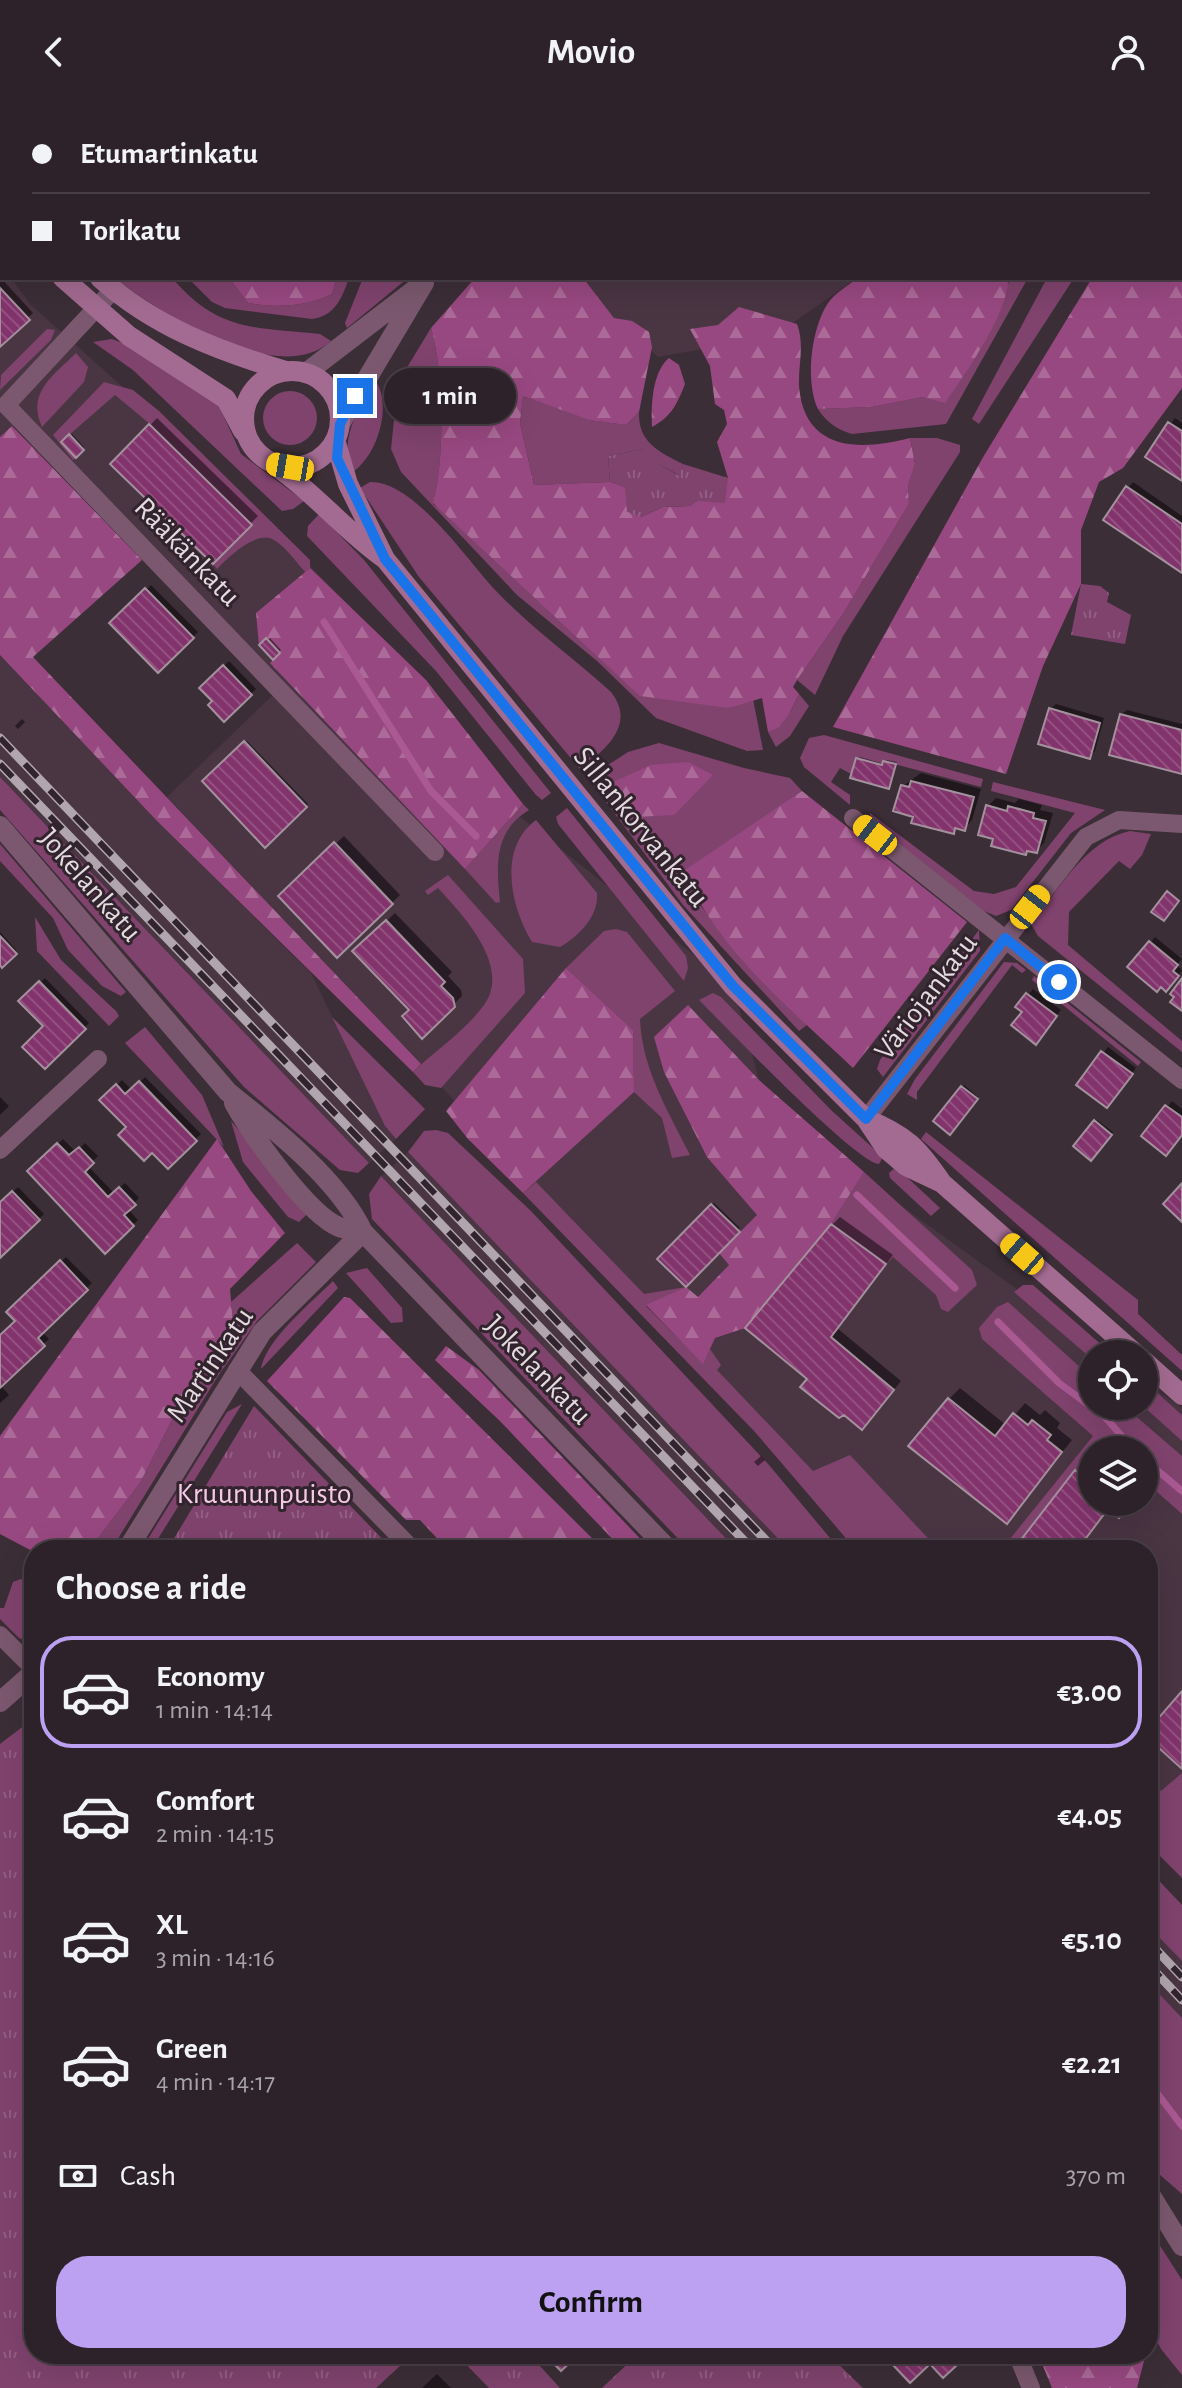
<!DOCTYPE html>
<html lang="en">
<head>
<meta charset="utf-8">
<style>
	:root { --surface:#2d2229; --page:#352a31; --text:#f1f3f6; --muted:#a7a4a8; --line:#483f46; --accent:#bca0f2 }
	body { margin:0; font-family:"Alegreya Sans",sans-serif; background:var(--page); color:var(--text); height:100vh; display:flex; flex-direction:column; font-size:30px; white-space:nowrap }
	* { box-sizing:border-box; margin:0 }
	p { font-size:26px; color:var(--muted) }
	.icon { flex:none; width:44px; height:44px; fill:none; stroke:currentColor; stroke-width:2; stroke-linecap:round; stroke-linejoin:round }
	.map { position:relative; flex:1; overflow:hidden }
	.panel { position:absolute; left:24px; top:1436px; width:1134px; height:824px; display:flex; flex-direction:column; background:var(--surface); border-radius:32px; box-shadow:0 8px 32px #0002,0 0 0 2px var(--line) }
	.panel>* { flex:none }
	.top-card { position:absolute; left:0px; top:0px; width:1182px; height:176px; box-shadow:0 8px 32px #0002,0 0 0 2px var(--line); display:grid; align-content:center; height:176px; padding:0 32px; background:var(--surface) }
	.controls { position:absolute; left:1078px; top:1236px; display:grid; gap:16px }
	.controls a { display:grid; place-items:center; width:80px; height:80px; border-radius:50%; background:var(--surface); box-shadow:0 8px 32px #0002,0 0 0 2px var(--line); font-size:40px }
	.end { position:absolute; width:36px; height:36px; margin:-18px; border:10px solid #1a73e8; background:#fff; box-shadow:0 0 0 4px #fff }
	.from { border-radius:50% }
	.bubble { position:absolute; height:56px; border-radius:28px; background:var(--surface); box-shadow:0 8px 32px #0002,0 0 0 2px var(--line); font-size:26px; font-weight:600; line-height:56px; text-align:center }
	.car { position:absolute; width:24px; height:48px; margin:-24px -12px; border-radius:10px; box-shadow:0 0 6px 2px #0007; background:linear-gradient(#f5c518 24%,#345 0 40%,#f5c518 0 76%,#345 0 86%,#f5c518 0) }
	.top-card b { display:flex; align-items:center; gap:28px; height:76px; font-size:30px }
	.top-card b+b { border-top:2px solid var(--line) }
	.top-card i { width:20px; height:20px; background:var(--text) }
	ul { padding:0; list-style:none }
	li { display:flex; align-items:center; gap:24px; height:112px; margin:0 16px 12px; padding:0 16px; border:4px solid transparent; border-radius:32px }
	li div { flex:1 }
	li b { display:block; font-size:30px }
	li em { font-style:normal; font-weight:600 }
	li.current { border-color:var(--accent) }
	li>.icon { width:72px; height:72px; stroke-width:1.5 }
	h2 { padding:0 32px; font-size:36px; line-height:96px }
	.pay { display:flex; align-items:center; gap:20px; height:88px; padding:0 32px; font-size:30px }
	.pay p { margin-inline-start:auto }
	.action { display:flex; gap:16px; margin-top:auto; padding:16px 32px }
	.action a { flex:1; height:92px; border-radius:32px; background:var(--accent); color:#111; font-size:32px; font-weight:600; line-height:92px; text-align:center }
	header { display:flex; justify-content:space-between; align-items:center; height:104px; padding:0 32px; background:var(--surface); font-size:36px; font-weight:600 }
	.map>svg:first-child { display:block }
	.built { fill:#4a3543; fill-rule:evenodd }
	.green { fill:#80436e }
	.forest { fill:url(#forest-firs) }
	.park { fill:url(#park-tufts) }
	.shadow { fill:#0007 }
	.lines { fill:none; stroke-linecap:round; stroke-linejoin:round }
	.stream { stroke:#ab5993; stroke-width:7 }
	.building { fill:url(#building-back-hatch); stroke:#a3919d; stroke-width:2 }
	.minor { stroke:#7b586f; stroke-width:18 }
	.tertiary { stroke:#7b586f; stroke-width:20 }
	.secondary { stroke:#a36b91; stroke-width:20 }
	.rail-casing { stroke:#b1a6ad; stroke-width:9 }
	.rail { stroke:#32242d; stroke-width:6; stroke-dasharray:18; stroke-linecap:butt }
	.route { stroke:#1a73e8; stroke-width:10 }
	.labels { text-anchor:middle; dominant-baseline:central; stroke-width:6; stroke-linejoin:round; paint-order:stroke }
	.street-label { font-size:30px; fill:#e4dae0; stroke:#32242d }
	.park-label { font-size:30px; fill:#f6c9e6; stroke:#32242d }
</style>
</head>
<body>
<header><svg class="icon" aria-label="back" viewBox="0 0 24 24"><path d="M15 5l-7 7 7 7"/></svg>Movio<svg class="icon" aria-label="person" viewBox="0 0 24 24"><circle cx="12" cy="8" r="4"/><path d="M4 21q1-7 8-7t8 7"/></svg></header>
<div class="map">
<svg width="1182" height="2284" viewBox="0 0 1182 2284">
	<defs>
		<pattern id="forest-firs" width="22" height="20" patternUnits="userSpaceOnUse" patternTransform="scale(2)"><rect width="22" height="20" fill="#984881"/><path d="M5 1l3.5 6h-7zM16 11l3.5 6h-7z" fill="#ab6a98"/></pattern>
		<pattern id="park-tufts" width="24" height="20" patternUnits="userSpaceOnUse" patternTransform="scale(2)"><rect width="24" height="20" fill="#80436e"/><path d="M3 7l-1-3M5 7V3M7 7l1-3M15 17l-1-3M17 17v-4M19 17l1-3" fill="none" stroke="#925e82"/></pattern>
		<pattern id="building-back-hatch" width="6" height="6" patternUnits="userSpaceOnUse" patternTransform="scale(2)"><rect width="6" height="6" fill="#82336c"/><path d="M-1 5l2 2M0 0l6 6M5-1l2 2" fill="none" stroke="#945081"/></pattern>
	</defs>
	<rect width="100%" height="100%" fill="#3c2e37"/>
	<path class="built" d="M647 0H1139L645 2Z
		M0 164 2 174H11L30 200 210 361 415 568 513 707 733 882 759 976 896 1098 1107 1250H1092V1302H1144V1277L1182 1304V1770L1148 1734V1446H880L167 693 279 585 19 316 0 333ZM1092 1346H1144V1398H1092Z
		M579 174H857L774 232 658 253 614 214Z
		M0 551 157 717 311 869 385 1022 396 1035 369 1059 0 673Z
		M408 1048 789 1446H737L381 1072Z
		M1148 1822 1182 1857V1914L1148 1878Z"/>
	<path class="green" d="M115 174H172C219 228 253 223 320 230L331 237C278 285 160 209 115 174Z
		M229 174 248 199C279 204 304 203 332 190L337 174H349C342 194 335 212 312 215L225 204 212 198 189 175Z
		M363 174H408L347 224 345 219Z
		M1008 174H1028L946 320 852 330C838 326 826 318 818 305L872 303 923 293 1009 178Z
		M1047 174H1074L979 320 972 315Z
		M431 224C444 269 445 354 433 400L729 604 753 595 763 646 747 647 656 614 597 557 517 491 401 368 391 345 397 287 403 270Z
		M47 225 55 226 51 236 0 286 1 271Z
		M112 235 128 241 218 300 241 350 304 397 293 405 282 407 133 266 93 238Z
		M76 249 88 263 84 278 42 323C26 289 54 271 76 249Z
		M104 278 133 286 159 307 310 456V464L305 468C296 458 286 443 274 436 258 425 228 453 217 465L213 460 251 421 150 320 115 291 61 338 76 354 73 356 53 331Z
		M377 279C392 305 376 354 351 369 340 335 356 306 377 279Z
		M263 314a27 27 0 1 1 54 0a27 27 0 1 1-54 0Z
		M523 292 590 316 626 321 639 308C638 338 658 347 683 360L679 371 645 353 643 345 608 352 610 378 534 381 520 319Z
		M910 334H937L960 341V348L843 532 815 591 797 576 843 510 909 400 908 382 915 360Z
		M370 378C416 377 469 460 500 491 534 526 575 555 611 588 636 620 607 645 580 665L419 473 360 384Z
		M319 410 364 456 551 689 542 696 536 691 436 567 307 432 308 422Z
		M799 590 809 602 790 632 776 643 768 628C786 621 791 606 799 590Z
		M824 631 983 675 981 683 883 657 882 661 851 670 840 664 831 678 850 691V701L804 663 800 654 809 634Z
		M659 639 744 664 790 674 802 687 760 718 695 795 744 854 807 921 799 927 683 801 588 674 628 648Z
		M0 673 369 1059 358 1069 340 1066 244 983 0 706Z
		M993 678 1105 706 1071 729 1011 806 996 812 979 805 870 716V709L974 787 994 790 1016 783 1075 709 991 687Z
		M523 700 529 706C494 727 496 761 500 798L496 799 465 765Z
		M567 704 686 852 688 864 684 877 558 720 556 713Z
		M536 716 597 789C599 812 579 832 560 843L532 838C510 802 498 744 536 716Z
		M1130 727 1151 730 1142 751 1130 765 1119 757 1069 808 1068 841 1182 937V948L1038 832 1031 820C1058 787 1085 736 1130 727Z
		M0 740 126 888 121 892 102 882 68 846 53 814 0 757Z
		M448 771 523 855 525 889 441 984 425 981 413 968C435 947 466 926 484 901 512 862 462 810 438 784L428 791 425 787Z
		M35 813 61 856 116 907 119 912 109 922 37 847Z
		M616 825 627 828 675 887 640 915C642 965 668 1007 690 1051L672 1054 662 1014 634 988 633 926 566 864 604 827Z
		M979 826 980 847 883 973 877 965 880 956Z
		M1004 858 1017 859 1026 866 1022 869 1012 861 917 988V996L907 990 915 975Z
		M1034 872 1141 958 1138 962 1032 876Z
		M713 889 721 893 832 1007 883 1053 879 1060C856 1059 723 920 699 896Z
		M332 913 425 1005 396 1035 385 1022Z
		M145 923 202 991 224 1043 125 939Z
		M231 1017 309 1108 299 1118 288 1113 243 1058Z
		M436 1026 448 1029 531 1107 769 1361 840 1446H789L408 1048 424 1027Z
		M926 1028 1138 1196V1210L1182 1251V1267L921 1035Z
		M896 1063 940 1104 931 1112 890 1074 889 1069Z
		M864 1068 972 1166 977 1181 948 1208 941 1205 936 1191 893 1153 886 1160 831 1120Z
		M381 1072 737 1446H689L372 1115 369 1090Z
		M536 1078 644 1190 686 1183 646 1202 703 1259 710 1245 721 1261 717 1266 813 1367 850 1351 939 1446H856L755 1328 523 1089Z
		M297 1139 316 1158 257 1217 218 1272 111 1446H89L140 1379 186 1288 233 1219 231 1198Z
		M367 1164 402 1204 403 1218 391 1219 346 1169Z
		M333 1177 338 1184 261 1265C265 1236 312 1198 333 1177Z
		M1023 1181H1033L1112 1250H1092V1255L1014 1188Z
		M1008 1198 1092 1274V1302H1124L1182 1352V1410L1147 1379 1144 1381V1346H1092V1360L1082 1372 1075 1367 1013 1446H1001L1093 1332 982 1235 979 1224 997 1203Z
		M1144 1277 1182 1311V1337L1143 1302Z
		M242 1300 151 1446H141L227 1308Z
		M21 1475 34 1483V1539L19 1534 0 1515V1504H4L13 1478Z
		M1182 1669V1774L1148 1740V1676L1161 1687Z
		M1148 1765 1182 1801V1857L1148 1822Z
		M1148 1878 1182 1914V2090L1159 2070 1148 2051Z
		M1150 2126 1182 2176V2271L1161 2245 1148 2219Z"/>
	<path class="forest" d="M1182 0V284L1123 364 1099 378 1081 426V480L1043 562 1006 670 833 623 982 355 1092 174H1180Z
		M229 174H337L332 190C304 203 279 204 248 199Z
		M475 174H583L614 214 632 217 649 228 652 243 639 308 626 321 589 316 523 292 520 319 534 381 610 378 625 383 641 413 663 403 690 402 728 374 717 338 727 320 724 306 715 300 710 262 690 225 718 221 739 203 797 220C805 241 798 261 799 282 804 348 861 347 910 334L915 360 908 382 909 400 843 510 797 576 793 583 799 590 788 612 778 624 768 628 762 594 729 604 640 592 433 399C445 355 444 268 431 224Z
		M857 174H1008C1009 208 965 270 945 299L923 293 872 303 818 305C805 278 811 225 828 199 835 189 848 182 857 174Z
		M669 254 679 261 685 280C677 300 672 312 652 323 651 302 652 268 669 254Z
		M12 322 142 456 33 553 421 960 413 968 157 717 0 551V333Z
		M310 464 426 576 523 700 465 765 270 559 280 549 267 535 259 541 256 509Z
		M688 658 713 671 674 711 635 713 611 679 651 661Z
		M802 687 967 818 853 964C797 911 710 839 685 766Z
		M566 864 633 926 634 988 523 1089 468 1035 446 1007Z
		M688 901 759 976 864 1068 831 1120 745 1224 715 1234 703 1260 646 1201 686 1183 698 1193 729 1161 719 1149 757 1111 707 1053 664 968 654 933Z
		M217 1035 251 1087 285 1129 230 1185 233 1219 186 1288 140 1379 89 1446 34 1448 0 1430V1332Z
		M344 1193 350 1194 604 1446H448L420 1416H406L267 1277Z
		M446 1242 479 1266 651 1446H623L500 1317 435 1256Z
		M1038 2250H1144L1145 2253 1137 2284H1052Z"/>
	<path class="park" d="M643 345 646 353 678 371 683 360 728 374 725 399 697 397 690 402 663 403 641 413 627 408 625 383 610 378 608 352Z
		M1081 480 1100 482 1109 489 1107 498 1131 511 1125 540 1071 531Z
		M254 1302 392 1445 167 1446Z
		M34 1614V1852L27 1866 34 1882V2250H413L376 2284H0V1640Z
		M456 2250H529L560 2284H489Z
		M638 2250H828L863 2284H602Z"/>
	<path class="shadow" d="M682 0H741L743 2H680Z
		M0 173 33 209 0 241Z
		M157 314 258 412 213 458 113 360Z
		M1175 314 1182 319V375L1148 352Z
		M72 330 84 343 76 351 63 338Z
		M1133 378 1182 412V467L1128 384Z
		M151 481 198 528 158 566 112 519Z
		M270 534 281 546 273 553 261 541Z
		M229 557 256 585 224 615 202 584Z
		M1056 600 1104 614 1095 647 1089 653 1050 605Z
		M1127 606 1182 620V668L1121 611Z
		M22 615 25 618 18 625 15 622Z
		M247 637 308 700 265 741 204 678Z
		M860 653 884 660 887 656 897 658 890 681 888 683 858 655Z
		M921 669 981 685 972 716 964 725 958 723 953 728 915 711 903 682Z
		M996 694 1015 699 1019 695 1042 701 1040 706 1053 709 1044 739 1036 747 995 733 988 702Z
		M344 732 400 791 337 851 280 792Z
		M395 809 452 868 448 872 461 886 462 892 422 932 411 906 355 847Z
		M0 828 17 847 2 861 0 858Z
		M1155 833 1182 855 1177 861 1182 866 1171 880 1130 863Z
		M45 874 89 919 45 963 46 922 21 897Z
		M1033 885 1061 906 1040 933 1018 903Z
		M928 901 932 904 925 913 920 910Z
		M1108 943 1136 964 1112 997 1079 980Z
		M145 973 201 1030 168 1062 102 996 122 976 132 986Z
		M964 981 978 993 949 1028 935 1017Z
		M0 993 9 1002 0 1011Z
		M1172 997 1182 1005V1030L1144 1032Z
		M1097 1016 1113 1028 1091 1054 1076 1042Z
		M63 1035 76 1048 85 1039 98 1052 88 1062 114 1089 125 1079 139 1094 128 1105 138 1116 105 1147 30 1067Z
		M18 1083 44 1110 0 1152V1101Z
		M714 1099 740 1124 685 1180 660 1155Z
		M840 1113 893 1151 837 1224 901 1277 870 1315 810 1274 832 1121Z
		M66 1153 92 1179 41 1227 49 1235 0 1281 9 1291 0 1299V1234L17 1217 9 1208Z
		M960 1284 1006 1321 1025 1299 1040 1311 1045 1306 1060 1319 1057 1324 1072 1336 1007 1417 949 1295Z
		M761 1352 765 1356 758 1362 754 1358Z
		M1088 1357 1092 1360V1398H1132L1119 1411 1109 1404 1078 1446H1015Z
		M437 2270 451 2284H422Z"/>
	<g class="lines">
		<path class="stream" d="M478 2 480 0
			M324 518 431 687 476 732
			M857 1091 955 1184
			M998 1218 1059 1279 1105 1313 1134 1346
			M1144 1355 1182 1387
			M1148 1977 1182 2022"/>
	</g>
	<path class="building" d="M0 184 30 216 0 243Z
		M1168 318 1182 327V377L1145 353Z
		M149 320 252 421 213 460 110 360Z
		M69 330 84 346 76 354 61 338Z
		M1126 382 1182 420V469L1103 416Z
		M145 484 194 534 158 569 109 519Z
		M266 534 280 549 273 556 259 541Z
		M223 561 252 591 224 618 208 601 212 597 199 584Z
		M1049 604 1100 619 1090 655 1038 640Z
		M1120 610 1182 626V670L1109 651Z
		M244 637 307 703 265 744 202 677Z
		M856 654 882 661 883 657 896 660 889 685 850 674Z
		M911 677 974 693 965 727 955 724 954 730 911 719 913 713 893 707 901 681 909 683Z
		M986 701 1007 707 1008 702 1034 709 1033 714 1046 717 1037 749 1027 747 1026 751 991 742 993 735 978 731Z
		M334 738 393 800 337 854 278 792Z
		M1167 787 1179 797 1164 817 1151 808Z
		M386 816 445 878 441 882 453 894 455 903 422 935 402 912 409 906 352 847Z
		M0 832 17 850 2 864 0 861Z
		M1149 837 1178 861 1173 867 1179 872 1166 888 1161 883 1157 888 1127 863Z
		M1182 874V907L1170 898 1174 893 1170 890Z
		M39 877 86 925 45 965 22 943 43 922 18 897Z
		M1026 889 1057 912 1036 941 1011 921 1022 908 1015 903Z
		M1101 947 1133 970 1107 1004 1076 981Z
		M139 977 197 1037 168 1065 152 1049 144 1057 118 1031 126 1023 99 996 116 980 125 990Z
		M961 982 978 995 950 1031 933 1017Z
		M1165 1001 1182 1013V1031L1166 1052 1141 1032Z
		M1094 1016 1112 1031 1091 1057 1073 1042Z
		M57 1039 69 1051 79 1043 94 1059 85 1068 108 1093 119 1083 136 1101 124 1111 134 1122 105 1150 27 1067Z
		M1182 1079V1118L1163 1100Z
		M12 1087 40 1116 0 1154V1098Z
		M711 1100 740 1128 686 1183 657 1155Z
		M831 1120 886 1160 831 1233 894 1286 862 1326 844 1311 839 1314 800 1283 807 1275 745 1224Z
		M60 1156 88 1186 38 1234 45 1242 0 1284V1231L15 1217 6 1208Z
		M948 1294 995 1332 1013 1309 1028 1321 1032 1316 1051 1331 1047 1336 1062 1348 1007 1420 908 1342Z
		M1092 1360V1398H1131L1119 1414 1108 1405 1077 1446H1013L1075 1366 1082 1372Z
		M1182 1587V1665L1148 1634V1626Z
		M544 2250H579L561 2267Z
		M903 2250H969L943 2274 930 2260 910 2279 892 2260Z"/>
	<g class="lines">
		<path class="minor" d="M53 0 55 2
			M268 2 270 0
			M113 186 6 301 435 748
			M853 714 1182 976
			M866 1015 1086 733 1119 716 1182 720
			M0 1046 98 955
			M237 1266 413 1446
			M0 1531 34 1565
			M1017 2250 1031 2284"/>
		<path class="tertiary" d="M594 2 596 0
			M306 269 417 184
			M340 320 424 179
			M0 722 228 988C273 1024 339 1076 363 1128L669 1446
			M234 999C251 1029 307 1110 339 1123 346 1126 356 1126 363 1128
			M127 1446 262 1228 363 1128
			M0 1598 34 1568
			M1148 2087 1182 2142"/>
		<path class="secondary" d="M0 79 2 81
			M0 113 2 115
			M63 174 129 232 226 295 243 327
			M100 174C153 222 218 247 286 267
			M244 315a48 48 0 1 1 96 0a48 48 0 1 1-96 0Z
			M336 339 348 380 385 455
			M273 360C314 388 344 426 385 455L733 882 866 1015 886 1045 906 1062 942 1079
			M866 1015C906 1031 918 1044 942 1079L1136 1250
			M1144 1257 1182 1291"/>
		<g class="rail-casing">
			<path id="rail" d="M0 634 775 1446
				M0 660 753 1446
				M1148 1837 1182 1873
				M1148 1860 1182 1896"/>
		</g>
		<use href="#rail" class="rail"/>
	</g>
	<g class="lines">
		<path class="route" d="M355 292 340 320 337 354 385 455 733 882 866 1015 1005 834 1059 878"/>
	</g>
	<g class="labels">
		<g class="street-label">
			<text transform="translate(187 448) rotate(46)">Rääkänkatu</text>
			<text transform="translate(641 723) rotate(51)">Sillankorvankatu</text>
			<text transform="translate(90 781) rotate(49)">Jokelankatu</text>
			<text transform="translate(926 893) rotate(-53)">Väriojankatu</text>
			<text transform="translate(210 1261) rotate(-56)">Martinkatu</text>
			<text transform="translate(538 1266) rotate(46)">Jokelankatu</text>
		</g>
		<g class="park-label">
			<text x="264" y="1390">Kruununpuisto</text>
		</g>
	</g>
</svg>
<div class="controls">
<a><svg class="icon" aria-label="locate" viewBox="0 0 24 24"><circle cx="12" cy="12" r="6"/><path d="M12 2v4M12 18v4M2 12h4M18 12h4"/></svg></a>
<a><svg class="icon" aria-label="layers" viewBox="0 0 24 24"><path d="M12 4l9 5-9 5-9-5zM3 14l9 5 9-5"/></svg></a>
</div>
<i class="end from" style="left:1059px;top:878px"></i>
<i class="end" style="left:355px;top:292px"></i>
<div class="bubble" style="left:384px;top:264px;width:132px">1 min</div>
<i class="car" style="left:290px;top:363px;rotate:280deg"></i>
<i class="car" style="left:875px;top:731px;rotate:308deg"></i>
<i class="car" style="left:1030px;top:803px;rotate:38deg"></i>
<i class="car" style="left:1022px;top:1150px;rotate:311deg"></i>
<div class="top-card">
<b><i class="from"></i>Etumartinkatu</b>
<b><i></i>Torikatu</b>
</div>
<section class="panel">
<h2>Choose a ride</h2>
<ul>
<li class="current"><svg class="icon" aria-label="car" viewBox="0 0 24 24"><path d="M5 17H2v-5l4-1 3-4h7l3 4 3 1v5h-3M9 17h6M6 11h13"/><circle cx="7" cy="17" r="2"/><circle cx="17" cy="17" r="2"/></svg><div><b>Economy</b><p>1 min · 14:14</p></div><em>€3.00</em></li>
<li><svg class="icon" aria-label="car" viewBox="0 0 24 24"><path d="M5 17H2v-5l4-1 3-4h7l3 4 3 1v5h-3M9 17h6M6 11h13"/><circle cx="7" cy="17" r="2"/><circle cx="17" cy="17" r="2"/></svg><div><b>Comfort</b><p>2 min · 14:15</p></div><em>€4.05</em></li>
<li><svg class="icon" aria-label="car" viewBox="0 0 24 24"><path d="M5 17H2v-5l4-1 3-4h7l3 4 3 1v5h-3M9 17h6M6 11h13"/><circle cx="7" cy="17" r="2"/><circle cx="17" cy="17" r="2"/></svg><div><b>XL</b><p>3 min · 14:16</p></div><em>€5.10</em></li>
<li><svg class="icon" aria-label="car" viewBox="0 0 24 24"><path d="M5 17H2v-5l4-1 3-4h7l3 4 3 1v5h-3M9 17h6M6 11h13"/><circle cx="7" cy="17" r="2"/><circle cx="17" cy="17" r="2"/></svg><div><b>Green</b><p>4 min · 14:17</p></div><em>€2.21</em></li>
</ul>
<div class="pay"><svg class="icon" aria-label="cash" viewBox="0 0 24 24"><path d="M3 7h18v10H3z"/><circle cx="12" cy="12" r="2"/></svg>Cash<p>370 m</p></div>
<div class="action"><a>Confirm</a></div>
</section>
</div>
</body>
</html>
